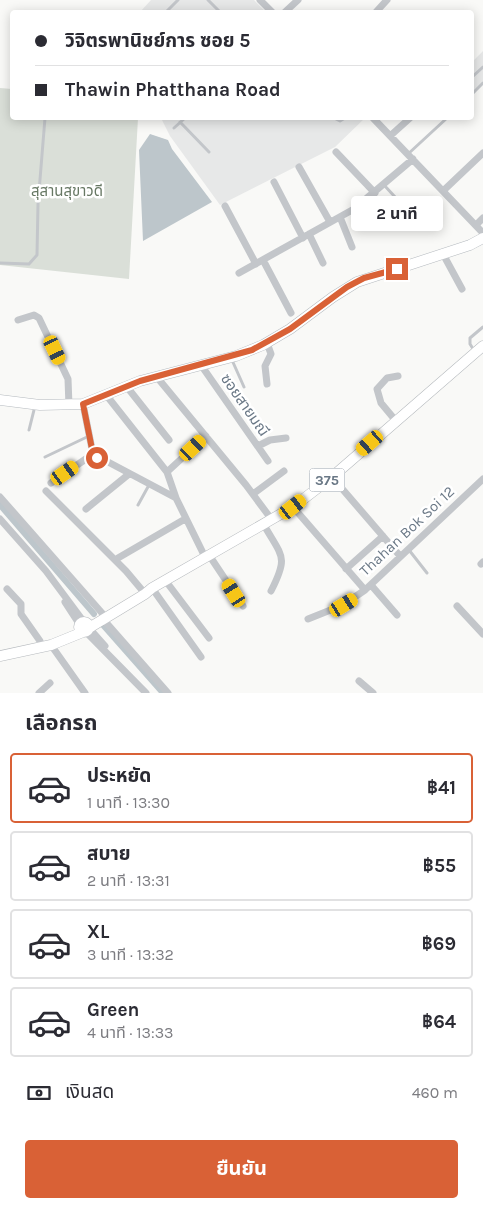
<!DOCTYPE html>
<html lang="th">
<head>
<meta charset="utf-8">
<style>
	:root { --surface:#fff; --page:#f7f7f7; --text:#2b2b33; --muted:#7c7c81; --line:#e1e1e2; --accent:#d96136 }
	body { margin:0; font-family:Karla,"Noto Sans Thai",sans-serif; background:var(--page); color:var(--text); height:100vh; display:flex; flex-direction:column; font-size:19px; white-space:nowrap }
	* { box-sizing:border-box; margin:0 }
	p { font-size:16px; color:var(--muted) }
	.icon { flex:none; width:28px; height:28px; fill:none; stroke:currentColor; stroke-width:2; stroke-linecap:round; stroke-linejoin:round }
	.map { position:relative; height:693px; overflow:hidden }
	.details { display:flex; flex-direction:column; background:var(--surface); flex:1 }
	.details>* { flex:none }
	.top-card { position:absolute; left:10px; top:10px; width:464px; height:110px; border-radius:5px; box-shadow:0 2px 12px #0003; display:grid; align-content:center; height:110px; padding:0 25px; background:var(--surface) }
	.end { position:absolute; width:22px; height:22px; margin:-11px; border:6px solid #d96136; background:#fff; box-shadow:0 0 0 2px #fff }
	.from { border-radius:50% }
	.bubble { position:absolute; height:35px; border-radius:5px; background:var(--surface); box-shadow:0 2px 12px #0003; font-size:16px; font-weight:700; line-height:35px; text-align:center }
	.car { position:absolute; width:15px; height:30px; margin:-15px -8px; border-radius:6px; box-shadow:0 0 4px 1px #0007; background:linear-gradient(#f5c518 24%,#345 0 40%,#f5c518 0 76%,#345 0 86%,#f5c518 0) }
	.top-card b { display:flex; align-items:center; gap:18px; height:48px; font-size:19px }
	.top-card b+b { border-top:1px solid var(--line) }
	.top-card i { width:12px; height:12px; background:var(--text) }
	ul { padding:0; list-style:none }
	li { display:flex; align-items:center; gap:15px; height:70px; margin:0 10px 8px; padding:0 15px; border:2px solid var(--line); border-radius:5px }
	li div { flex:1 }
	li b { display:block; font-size:19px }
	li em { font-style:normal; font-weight:700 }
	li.active { border-color:var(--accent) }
	li>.icon { width:45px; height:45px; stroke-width:1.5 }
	h2 { padding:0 25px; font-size:22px; line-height:60px }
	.pay { display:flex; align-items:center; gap:12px; height:55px; padding:0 25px; font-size:19px }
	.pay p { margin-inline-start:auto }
	.button { display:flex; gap:10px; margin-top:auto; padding:10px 25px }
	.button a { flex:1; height:58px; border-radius:5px; background:var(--accent); color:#fff; font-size:20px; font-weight:700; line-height:58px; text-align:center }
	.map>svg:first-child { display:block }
	.built { fill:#e7e8e8 }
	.green { fill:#dadfd8 }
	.water { fill:#bdc6cb }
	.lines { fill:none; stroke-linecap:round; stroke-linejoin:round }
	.canal { stroke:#bdc6cb; stroke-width:6 }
	.secondary-casing { stroke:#b5babf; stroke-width:11 }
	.primary-casing { stroke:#b6babe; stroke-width:11 }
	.lane { stroke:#c3c6ca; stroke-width:3 }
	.street { stroke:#c3c6ca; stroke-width:7 }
	.secondary { stroke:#fff; stroke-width:10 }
	.primary { stroke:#fff; stroke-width:10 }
	.route { stroke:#d96136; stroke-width:6 }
	.labels { text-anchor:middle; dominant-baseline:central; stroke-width:5; stroke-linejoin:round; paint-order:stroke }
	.shield { fill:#fff; stroke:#97a0aa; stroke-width:1 }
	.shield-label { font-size:14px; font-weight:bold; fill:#6a7886 }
	.park-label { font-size:15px; fill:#677864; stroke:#fff }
	.street-label { font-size:15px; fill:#6a7886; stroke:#fff }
</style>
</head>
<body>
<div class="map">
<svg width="483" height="693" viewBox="0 0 483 693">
	<rect width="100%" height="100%" fill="#f9f9f7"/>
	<path class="built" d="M151 0H254L266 12H140Z
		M483 51V82L471 93V63Z
		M161 118H365L335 147 220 205 170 136Z"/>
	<path class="green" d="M0 88 12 89V118H138L129 279 0 265Z"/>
	<path class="water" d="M150 134 168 140 172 149 212 202 143 241 139 150Z"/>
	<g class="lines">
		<path class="canal" d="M0 505 94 614
			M103 625 163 693"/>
		<g class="secondary-casing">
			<path id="secondary" d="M0 400 40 405 83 404 140 381 236 356 263 345 290 329 333 297 357 282 470 245 483 238"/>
		</g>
		<g class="primary-casing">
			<path id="primary" d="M79 627a5 5 0 1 1 10 0a5 5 0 1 1-10 0Z
				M89 628 145 594 152 588 293 507 332 477 483 346
				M0 656 51 645 83 632"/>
		</g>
		<path class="lane" d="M208 0 220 12
			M166 12 178 0
			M471 78 483 67
			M471 95 483 83
			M334 118 340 121 345 118
			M180 122 209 152
			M174 128 185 118
			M408 154 447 118
			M384 185 419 223
			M0 263 29 264 37 255 38 204 45 118
			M475 352 470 344V338L483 327
			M232 360 244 387
			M29 430 35 406
			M45 457 89 436
			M138 505 149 485
			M409 550 427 573"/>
		<path class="street" d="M260 0 272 12
			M285 12 298 0
			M376 12 387 0
			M373 118 483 233
			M390 136 410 118
			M336 152 375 193
			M299 167 330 222
			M274 182 303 238
			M443 191 483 153
			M225 206 256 264
			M340 217 352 247
			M476 225 483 218
			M309 234 323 263
			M443 254 462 289
			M263 260 291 313
			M239 273 354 209 413 159
			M18 320 34 315 39 318 68 379 69 406
			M201 365 268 461
			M156 376 246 485 272 520
			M267 384 265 366 271 354 267 343
			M127 387 169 440
			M107 396 167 472
			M83 404 93 454 176 498 205 557
			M396 421 381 403 377 389 387 378 398 376
			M258 446 270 440 286 438
			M332 477 400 556
			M51 483 93 454
			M46 491 126 571 142 590
			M253 494 284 471
			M0 497 102 613
			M176 498 167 472 206 436
			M293 507 365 590 483 479
			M86 509 129 474
			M0 519 46 571 84 622
			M264 525C282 557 289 556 271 591
			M209 555 243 606
			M118 558 185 519
			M481 564 483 562
			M346 569 383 536
			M165 580 209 638
			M371 585 397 615
			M152 588 201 657
			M7 589 21 604V614L40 641
			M65 602 80 625
			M457 606 483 634
			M103 619 168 693
			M308 619 343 605 365 590
			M89 628 105 646
			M86 632 146 693
			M51 645 85 693
			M359 681 373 693
			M39 693 50 683"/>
		<use href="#secondary" class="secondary"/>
		<use href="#primary" class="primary"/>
	</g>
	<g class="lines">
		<path class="route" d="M97 458 93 454 83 404 140 381 252 350 290 329 347 287 364 278 397 269"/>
	</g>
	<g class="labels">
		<rect class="shield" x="309.5" y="468.5" width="35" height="23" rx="4"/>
		<g class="shield-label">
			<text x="327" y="480">375</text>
		</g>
		<g class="park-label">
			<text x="67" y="191">สุสานสุขาวดี</text>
		</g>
		<g class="street-label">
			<text transform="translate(245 405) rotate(55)">ซอยสายมณี</text>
			<text transform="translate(407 531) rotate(-43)">Thahan Bok Soi 12</text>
		</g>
	</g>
</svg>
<i class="end from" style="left:97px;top:458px"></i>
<i class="end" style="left:397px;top:269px"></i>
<div class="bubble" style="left:351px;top:196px;width:92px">2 นาที</div>
<i class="car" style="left:55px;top:350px;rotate:155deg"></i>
<i class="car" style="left:370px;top:443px;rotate:229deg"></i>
<i class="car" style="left:193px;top:448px;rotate:47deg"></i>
<i class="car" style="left:65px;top:473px;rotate:55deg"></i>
<i class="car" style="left:293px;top:507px;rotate:52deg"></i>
<i class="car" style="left:234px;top:593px;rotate:328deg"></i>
<i class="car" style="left:344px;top:605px;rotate:59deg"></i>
<div class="top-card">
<b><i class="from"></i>วิจิตรพานิชย์การ ซอย 5</b>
<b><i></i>Thawin Phatthana Road</b>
</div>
</div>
<section class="details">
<h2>เลือกรถ</h2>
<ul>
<li class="active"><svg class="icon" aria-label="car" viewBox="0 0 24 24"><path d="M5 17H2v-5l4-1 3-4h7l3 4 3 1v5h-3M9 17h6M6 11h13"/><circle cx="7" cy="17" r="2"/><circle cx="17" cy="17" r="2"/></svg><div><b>ประหยัด</b><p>1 นาที · 13:30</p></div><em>฿41</em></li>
<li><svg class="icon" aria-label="car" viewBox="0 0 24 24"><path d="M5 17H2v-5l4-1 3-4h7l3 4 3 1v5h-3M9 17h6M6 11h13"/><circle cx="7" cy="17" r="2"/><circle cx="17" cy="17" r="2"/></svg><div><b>สบาย</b><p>2 นาที · 13:31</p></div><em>฿55</em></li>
<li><svg class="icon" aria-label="car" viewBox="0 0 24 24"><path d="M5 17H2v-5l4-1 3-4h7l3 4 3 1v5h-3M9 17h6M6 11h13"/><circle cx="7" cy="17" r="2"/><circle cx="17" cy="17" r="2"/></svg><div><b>XL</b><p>3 นาที · 13:32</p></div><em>฿69</em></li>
<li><svg class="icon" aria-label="car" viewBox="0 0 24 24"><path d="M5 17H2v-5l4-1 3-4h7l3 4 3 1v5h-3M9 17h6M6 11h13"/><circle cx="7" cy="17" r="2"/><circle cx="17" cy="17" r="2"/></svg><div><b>Green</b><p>4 นาที · 13:33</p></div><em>฿64</em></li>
</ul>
<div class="pay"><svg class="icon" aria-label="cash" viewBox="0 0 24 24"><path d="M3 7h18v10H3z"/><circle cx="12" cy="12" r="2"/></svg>เงินสด<p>460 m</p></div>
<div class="button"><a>ยืนยัน</a></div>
</section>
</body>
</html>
